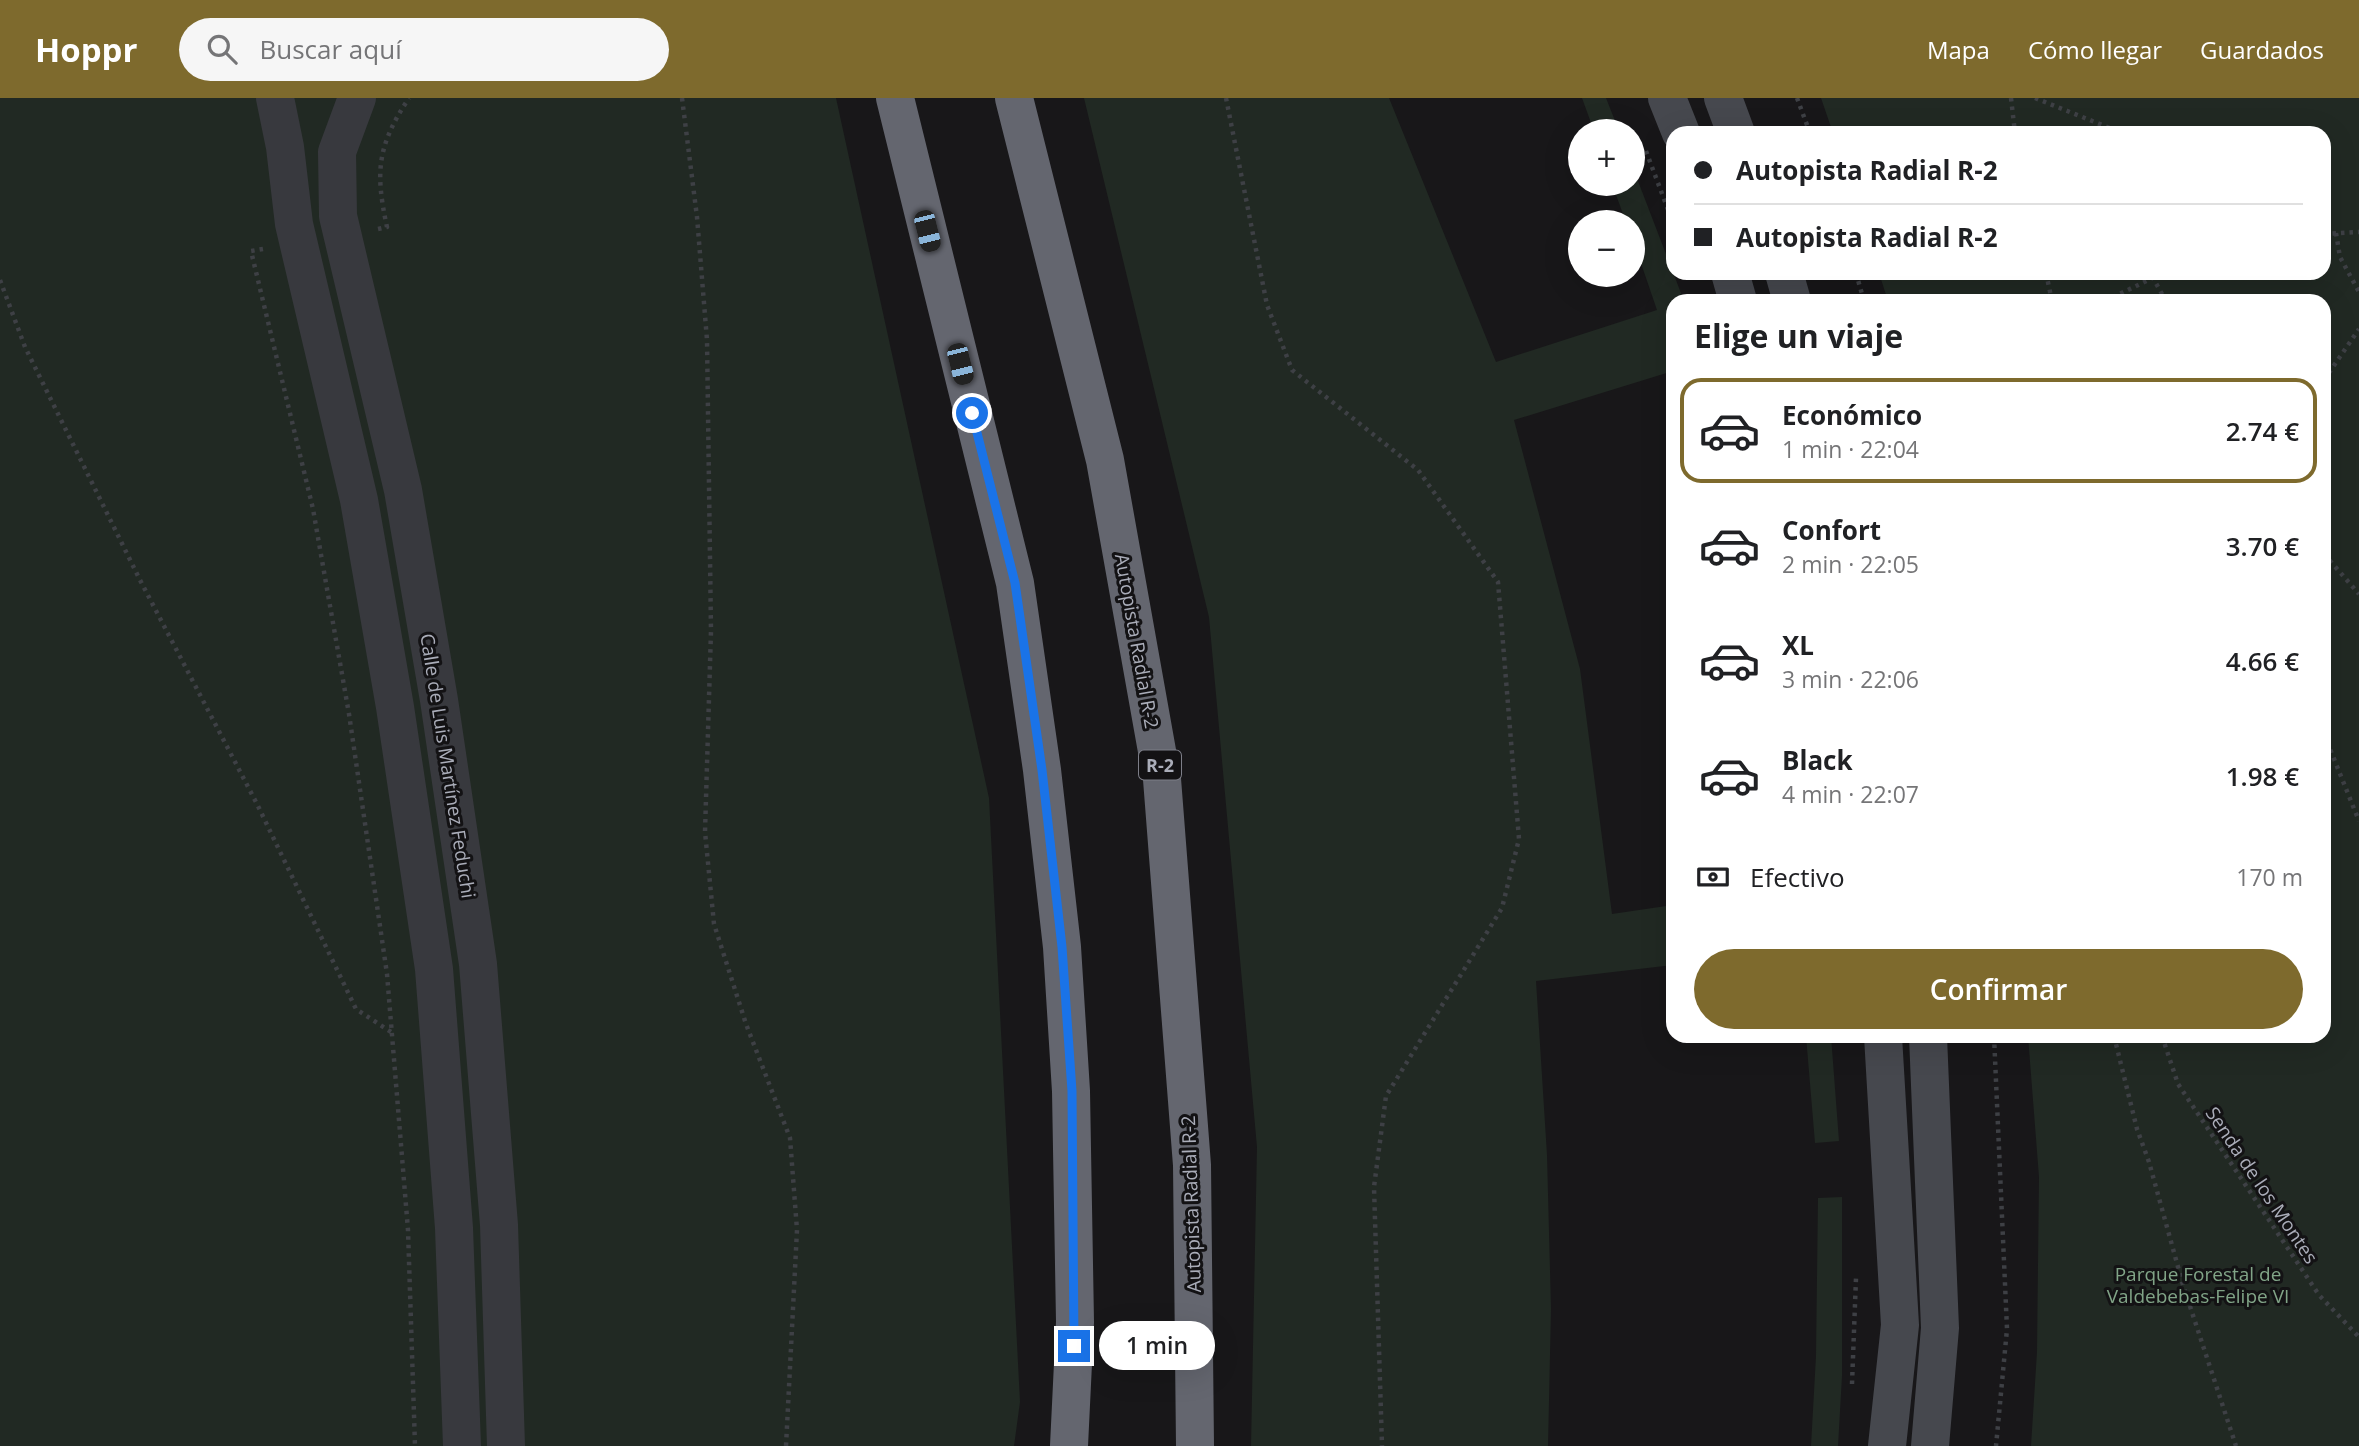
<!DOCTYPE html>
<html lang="es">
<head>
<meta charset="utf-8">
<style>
	:root { --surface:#fff; --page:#f6f6f6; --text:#202124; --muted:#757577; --line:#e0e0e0; --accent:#7e6a2d }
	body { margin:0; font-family:"Open Sans",sans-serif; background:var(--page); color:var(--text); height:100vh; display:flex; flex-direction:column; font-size:26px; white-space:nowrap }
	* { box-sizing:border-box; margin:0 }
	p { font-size:23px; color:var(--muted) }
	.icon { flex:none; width:38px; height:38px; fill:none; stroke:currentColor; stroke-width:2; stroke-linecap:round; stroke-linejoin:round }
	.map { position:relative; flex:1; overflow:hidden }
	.panel { position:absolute; left:1666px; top:196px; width:665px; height:749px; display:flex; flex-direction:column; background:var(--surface); border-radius:21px; box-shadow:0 7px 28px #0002 }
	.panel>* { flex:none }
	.top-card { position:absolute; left:1666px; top:28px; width:665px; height:154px; border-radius:21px; box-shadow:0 7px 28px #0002; display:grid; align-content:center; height:154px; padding:0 28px; background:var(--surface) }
	.buttons { position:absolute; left:1568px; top:21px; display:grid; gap:14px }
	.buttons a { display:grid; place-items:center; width:77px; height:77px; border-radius:50%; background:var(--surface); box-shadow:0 7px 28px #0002; font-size:35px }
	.end { position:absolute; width:32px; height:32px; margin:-16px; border:9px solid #1a73e8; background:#fff; box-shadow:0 0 0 4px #fff }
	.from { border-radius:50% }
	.bubble { position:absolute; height:49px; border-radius:24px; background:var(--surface); box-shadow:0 7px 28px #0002; font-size:23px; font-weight:600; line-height:49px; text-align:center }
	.car { position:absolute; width:21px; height:42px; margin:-21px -10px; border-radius:9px; box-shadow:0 0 5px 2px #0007; background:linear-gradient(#222 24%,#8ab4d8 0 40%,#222 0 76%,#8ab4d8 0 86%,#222 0) }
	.top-card b { display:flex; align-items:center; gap:24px; height:66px; font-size:26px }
	.top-card b+b { border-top:2px solid var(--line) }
	.top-card i { width:18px; height:18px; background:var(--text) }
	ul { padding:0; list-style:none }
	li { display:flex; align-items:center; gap:21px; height:105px; margin:0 14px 10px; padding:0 14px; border:4px solid transparent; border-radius:21px }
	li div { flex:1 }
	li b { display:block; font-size:26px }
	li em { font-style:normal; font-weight:600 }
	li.active { border-color:var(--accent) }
	li>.icon { width:63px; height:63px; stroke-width:1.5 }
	h2 { padding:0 28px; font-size:32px; line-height:84px }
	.pay { display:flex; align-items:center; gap:18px; height:77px; padding:0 28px; font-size:26px }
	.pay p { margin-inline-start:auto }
	.action { display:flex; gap:14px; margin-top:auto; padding:14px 28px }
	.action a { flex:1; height:80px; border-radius:42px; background:var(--accent); color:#fff; font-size:28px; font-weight:600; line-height:80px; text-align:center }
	header { display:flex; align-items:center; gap:42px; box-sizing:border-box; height:98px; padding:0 35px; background:var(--accent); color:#fff }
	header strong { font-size:33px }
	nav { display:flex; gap:38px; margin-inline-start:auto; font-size:24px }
	.search { width:490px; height:63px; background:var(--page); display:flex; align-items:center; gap:18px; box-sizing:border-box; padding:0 24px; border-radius:38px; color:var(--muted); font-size:26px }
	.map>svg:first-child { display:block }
	.green { fill:#212923 }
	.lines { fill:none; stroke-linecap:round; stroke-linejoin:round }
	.path { stroke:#3e4045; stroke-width:4.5; stroke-dasharray:3.5 5; stroke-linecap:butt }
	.street { stroke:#38393e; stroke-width:38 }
	.secondary { stroke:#46484e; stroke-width:38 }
	.highway { stroke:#64666f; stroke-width:38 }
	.route { stroke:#1a73e8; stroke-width:9 }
	.labels { text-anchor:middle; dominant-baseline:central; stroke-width:6; stroke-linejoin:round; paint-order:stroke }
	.shield { fill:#131214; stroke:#7d7e88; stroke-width:2 }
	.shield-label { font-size:18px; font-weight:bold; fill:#aaadb9 }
	.street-label { font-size:19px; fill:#aaadb9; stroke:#131214 }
	.park-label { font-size:19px; fill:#81a487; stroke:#131214 }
</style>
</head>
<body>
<header>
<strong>Hoppr</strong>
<div class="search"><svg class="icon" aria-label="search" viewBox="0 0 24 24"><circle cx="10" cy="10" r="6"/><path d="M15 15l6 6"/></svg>Buscar aquí</div>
<nav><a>Mapa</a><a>Cómo llegar</a><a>Guardados</a></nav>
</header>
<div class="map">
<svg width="2359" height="1348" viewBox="0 0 2359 1348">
	<rect width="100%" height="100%" fill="#181719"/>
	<path class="green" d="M0 0H836L989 700 1020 1304 1014 1348H0Z
		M1084 0H1389L1496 264 1657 212 1633 142V124H1626L1612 86H1633V70L1684 203H1673V273L1514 322 1580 571 1612 816 1673 807V867L1536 883 1547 1057 1551 1211 1548 1348H1251L1257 1049 1209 519Z
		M1582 0H1606L1619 33H1594Z
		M1821 0H2359V1348H2031L2037 1254 2039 1079 2028 938H2324V203H1888L1879 175H2324V35H1833Z
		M1806 938H1831L1839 1043 1815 1045Z
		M1842 1099V1278L1838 1348H1811L1816 1258 1818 1100Z"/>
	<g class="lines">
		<path class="path" d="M682 0 697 119 707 242 711 533 705 734 714 826 746 926 790 1040 797 1132 786 1348
			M1226 0 1267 207 1292 272 1418 372 1498 484 1519 741 1502 810 1386 998 1374 1089 1382 1348
			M1797 0 1810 35
			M2011 0 2015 35
			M2035 0 2122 35
			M1646 53 1673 125
			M378 131 387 129C375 74 377 48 409 0
			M2336 135 2340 159 2359 194
			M2324 136 2359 134
			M263 151 251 153 313 411 349 616 387 876 408 1132 415 1348
			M1856 175 1864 203
			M2046 175 2052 203
			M2144 175 2153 180 2166 203
			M0 182 25 249 140 482 257 706 356 911 391 934
			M2105 203 2163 175
			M2324 282 2359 231
			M2324 456 2359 496
			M2324 636 2359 723
			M1994 938 2007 1231 1996 1348
			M2114 938 2137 1031 2149 1064 2183 1187 2236 1348
			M2162 938 2178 986 2319 1197 2359 1239
			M1852 1286 1856 1180"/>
		<path class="street" d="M275 0 285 49 294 126 359 402 395 609 434 871 454 1130 462 1348
			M357 0 337 54 338 118 403 392 439 602 478 866 499 1127 506 1348"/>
		<path class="secondary" d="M1667 0 1681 35
			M1723 0 1736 35
			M1730 175 1738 203
			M1784 175 1792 203
			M1883 938 1900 1227 1887 1348
			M1928 938 1940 1230 1930 1348"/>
		<path class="highway" d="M895 0 1015 485 1042 672 1062 849 1071 993 1075 1224 1069 1348
			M1014 0 1105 362 1162 681 1192 1067 1195 1348"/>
	</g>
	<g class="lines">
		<path class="route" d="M972 315 1015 485 1042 672 1062 849 1072 993 1074 1248"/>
	</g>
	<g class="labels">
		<rect class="shield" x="1139" y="652.5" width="42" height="29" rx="5"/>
		<g class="shield-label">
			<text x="1160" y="667">R-2</text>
		</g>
		<g class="street-label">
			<text transform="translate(1137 543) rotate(80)">Autopista Radial R-2</text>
			<text transform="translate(448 668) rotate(81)">Calle de Luis Martínez Feduchi</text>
			<text transform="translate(2262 1087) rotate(56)">Senda de los Montes</text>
			<text transform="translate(1191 1106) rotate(-92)">Autopista Radial R-2</text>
		</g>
		<g class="park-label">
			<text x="2198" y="1176">Parque Forestal de<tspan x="2198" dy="22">Valdebebas-Felipe VI</tspan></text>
		</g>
	</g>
</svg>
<div class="buttons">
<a>+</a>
<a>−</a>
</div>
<i class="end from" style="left:972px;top:315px"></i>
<i class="end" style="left:1074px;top:1248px"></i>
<div class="bubble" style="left:1099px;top:1223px;width:116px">1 min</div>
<i class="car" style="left:927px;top:133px;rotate:166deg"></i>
<i class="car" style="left:960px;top:266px;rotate:166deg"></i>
<div class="top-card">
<b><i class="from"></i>Autopista Radial R-2</b>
<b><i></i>Autopista Radial R-2</b>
</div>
<section class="panel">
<h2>Elige un viaje</h2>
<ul>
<li class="active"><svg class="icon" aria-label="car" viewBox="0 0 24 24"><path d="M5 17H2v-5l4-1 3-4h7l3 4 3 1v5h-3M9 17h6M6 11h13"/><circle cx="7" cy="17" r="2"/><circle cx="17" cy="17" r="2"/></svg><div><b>Económico</b><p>1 min · 22:04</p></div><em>2.74 €</em></li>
<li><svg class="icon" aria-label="car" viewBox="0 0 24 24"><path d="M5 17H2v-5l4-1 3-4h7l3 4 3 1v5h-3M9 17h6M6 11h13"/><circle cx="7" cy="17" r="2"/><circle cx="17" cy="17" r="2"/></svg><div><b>Confort</b><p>2 min · 22:05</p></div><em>3.70 €</em></li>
<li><svg class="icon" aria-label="car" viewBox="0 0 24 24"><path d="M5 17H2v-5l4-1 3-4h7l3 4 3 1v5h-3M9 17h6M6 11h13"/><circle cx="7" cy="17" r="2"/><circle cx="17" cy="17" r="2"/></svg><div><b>XL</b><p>3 min · 22:06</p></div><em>4.66 €</em></li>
<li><svg class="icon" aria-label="car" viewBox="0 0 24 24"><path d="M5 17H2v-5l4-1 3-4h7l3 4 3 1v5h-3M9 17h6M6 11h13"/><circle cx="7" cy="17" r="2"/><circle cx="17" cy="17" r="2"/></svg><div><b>Black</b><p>4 min · 22:07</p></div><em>1.98 €</em></li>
</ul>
<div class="pay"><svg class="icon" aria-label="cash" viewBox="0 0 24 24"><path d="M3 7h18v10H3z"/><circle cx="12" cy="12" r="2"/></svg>Efectivo<p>170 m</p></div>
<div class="action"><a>Confirmar</a></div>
</section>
</div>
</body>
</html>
